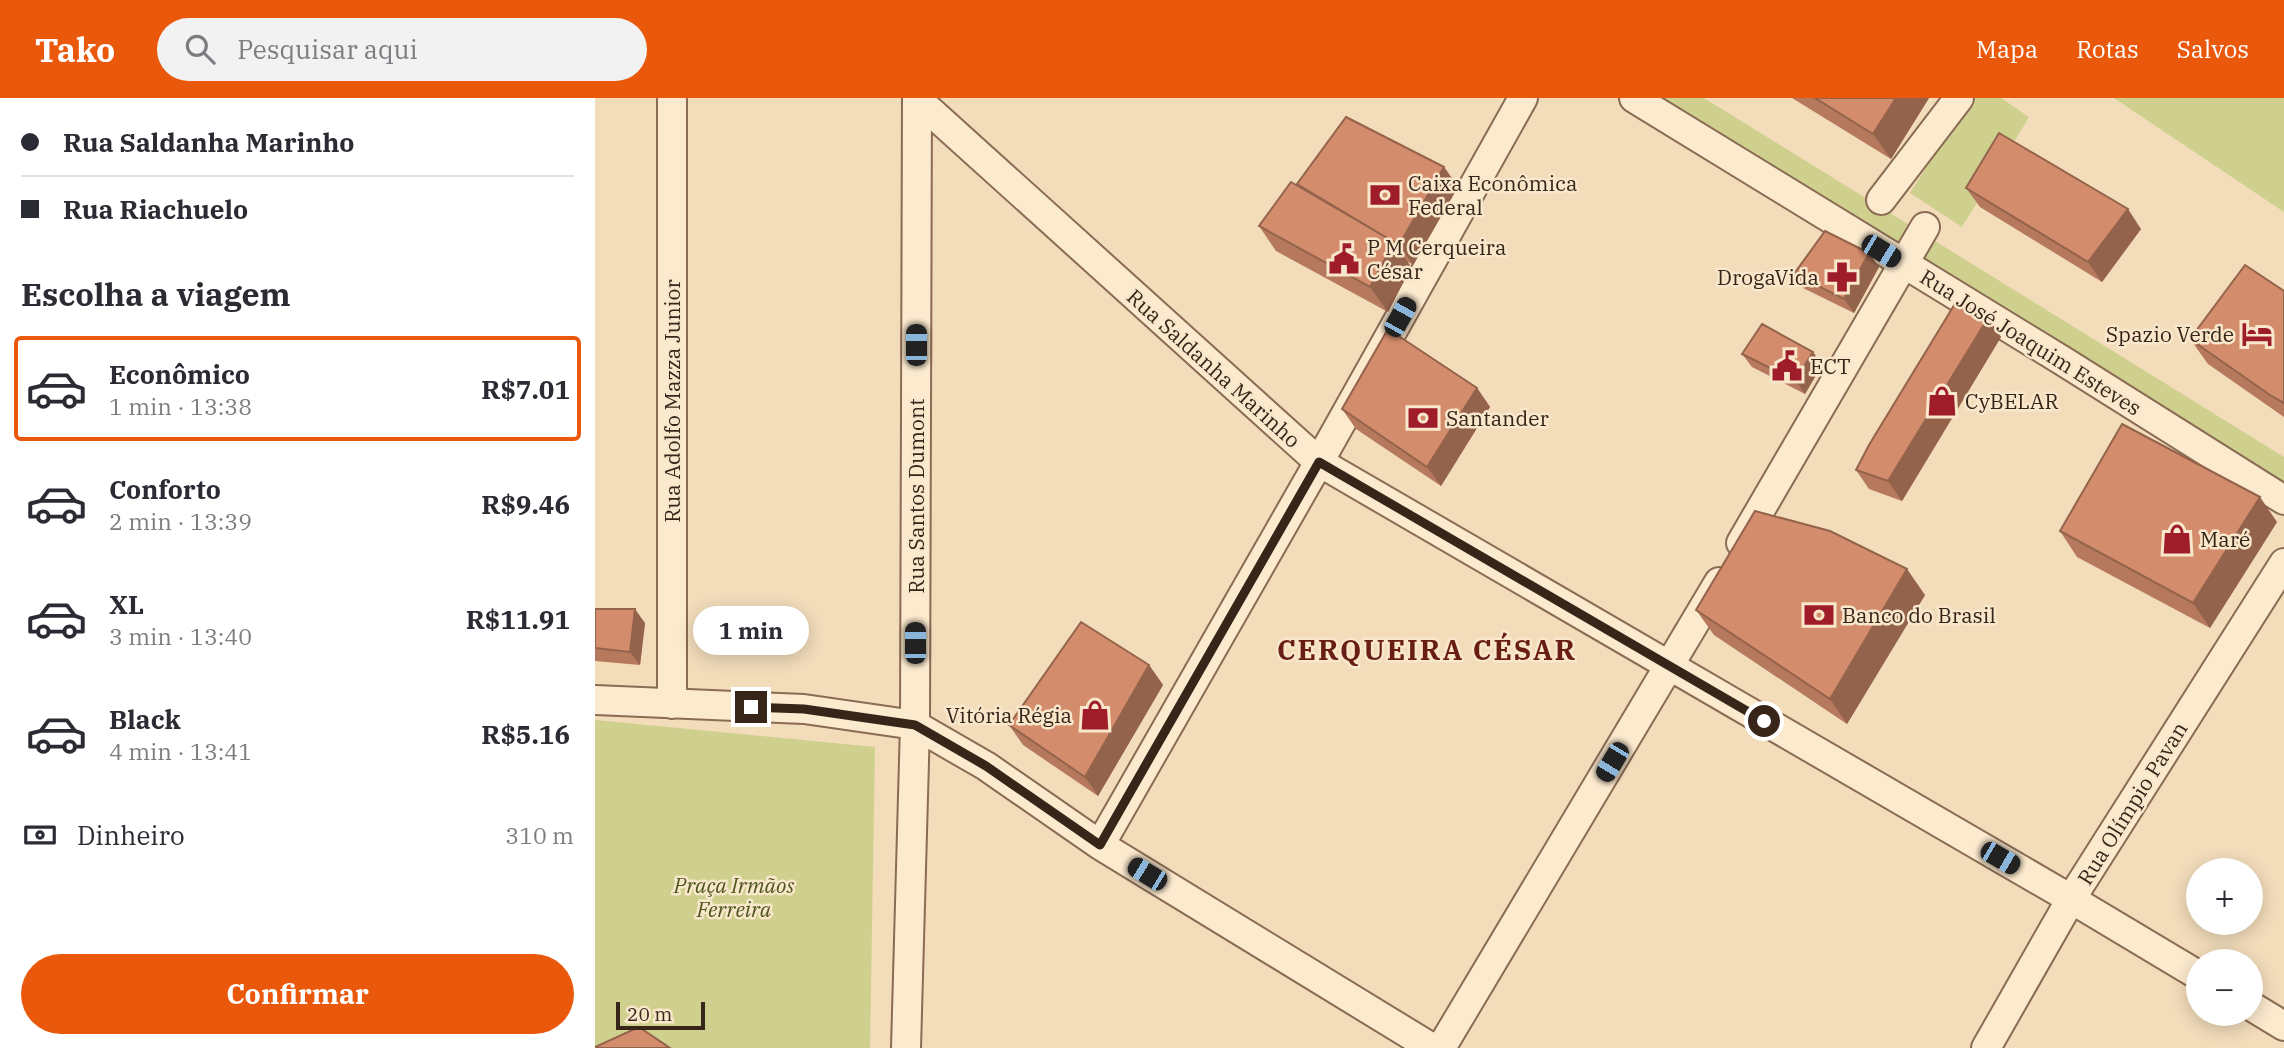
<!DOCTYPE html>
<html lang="pt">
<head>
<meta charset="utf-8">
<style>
	:root { --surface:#fff; --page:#f2f2f3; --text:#2b2b33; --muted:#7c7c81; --line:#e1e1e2; --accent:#ea580c }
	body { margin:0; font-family:"IBM Plex Serif",serif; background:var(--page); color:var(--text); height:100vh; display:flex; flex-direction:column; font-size:26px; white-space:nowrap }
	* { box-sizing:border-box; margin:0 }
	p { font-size:23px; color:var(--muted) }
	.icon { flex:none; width:38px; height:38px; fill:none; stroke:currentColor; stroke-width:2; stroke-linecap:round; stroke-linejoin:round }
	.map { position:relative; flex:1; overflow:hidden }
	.sheet { display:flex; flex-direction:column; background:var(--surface); width:595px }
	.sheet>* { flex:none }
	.hud { display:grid; align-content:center; height:154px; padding:0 21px; background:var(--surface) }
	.buttons { position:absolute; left:1591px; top:760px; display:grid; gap:14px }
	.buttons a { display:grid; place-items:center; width:77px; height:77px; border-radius:50%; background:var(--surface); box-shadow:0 4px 18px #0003; font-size:35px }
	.scale { position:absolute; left:21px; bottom:18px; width:89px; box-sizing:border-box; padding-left:7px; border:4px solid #38251a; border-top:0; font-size:19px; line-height:24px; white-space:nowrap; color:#38251a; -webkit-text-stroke:5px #f9e7cb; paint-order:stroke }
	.end { position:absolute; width:32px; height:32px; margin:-16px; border:9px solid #38251a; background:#fff; box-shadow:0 0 0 4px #fff }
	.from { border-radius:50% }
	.bubble { position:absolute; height:49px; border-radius:24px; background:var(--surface); box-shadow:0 4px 18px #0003; font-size:23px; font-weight:800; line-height:49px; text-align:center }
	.car { position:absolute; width:21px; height:42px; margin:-21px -10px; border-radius:9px; box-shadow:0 0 5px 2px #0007; background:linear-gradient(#222 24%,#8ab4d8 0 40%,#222 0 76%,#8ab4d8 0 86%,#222 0) }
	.hud b { display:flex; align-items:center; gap:24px; height:66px; font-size:26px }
	.hud b+b { border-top:2px solid var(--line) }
	.hud i { width:18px; height:18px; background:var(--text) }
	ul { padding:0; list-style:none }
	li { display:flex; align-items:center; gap:21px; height:105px; margin:0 14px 10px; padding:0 7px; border:4px solid transparent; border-radius:7px }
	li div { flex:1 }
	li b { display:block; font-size:26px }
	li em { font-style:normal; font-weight:800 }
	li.selected { border-color:var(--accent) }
	li>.icon { width:63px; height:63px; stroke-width:1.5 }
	h2 { padding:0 21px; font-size:32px; line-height:84px }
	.pay { display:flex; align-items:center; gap:18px; height:77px; padding:0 21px; font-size:26px }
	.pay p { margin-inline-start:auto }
	.button { display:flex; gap:14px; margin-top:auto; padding:14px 21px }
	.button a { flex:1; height:80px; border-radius:42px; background:var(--accent); color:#fff; font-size:28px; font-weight:800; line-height:80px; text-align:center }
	header { display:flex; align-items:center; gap:42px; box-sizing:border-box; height:98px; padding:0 35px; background:var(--accent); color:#fff }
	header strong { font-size:33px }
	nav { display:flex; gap:38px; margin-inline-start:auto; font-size:24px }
	.search { width:490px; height:63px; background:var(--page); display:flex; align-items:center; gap:18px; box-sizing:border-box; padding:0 24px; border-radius:38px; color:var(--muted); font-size:26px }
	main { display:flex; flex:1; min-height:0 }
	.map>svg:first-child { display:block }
	.green { fill:#cfd08e }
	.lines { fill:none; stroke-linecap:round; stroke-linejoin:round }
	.minor-casing { stroke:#8a6b53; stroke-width:32 }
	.minor { stroke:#fceace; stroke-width:28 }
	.wall { fill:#b6795d }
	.shaded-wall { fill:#94634c }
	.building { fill:#d48d6c; stroke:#94634c; stroke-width:2 }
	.route { stroke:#38251a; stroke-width:9 }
	.labels { text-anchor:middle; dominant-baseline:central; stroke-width:5; stroke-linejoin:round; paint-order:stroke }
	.poi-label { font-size:21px; fill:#38251a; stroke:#f9e7cb; text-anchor:start }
	.street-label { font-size:21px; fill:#38251a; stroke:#f9e7cb }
	.park-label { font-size:21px; font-style:italic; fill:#4e561e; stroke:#f9e7cb }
	.district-label { font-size:28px; font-weight:bold; letter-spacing:2px; fill:#681e15; stroke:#f9e7cb }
</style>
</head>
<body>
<header>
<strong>Tako</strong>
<div class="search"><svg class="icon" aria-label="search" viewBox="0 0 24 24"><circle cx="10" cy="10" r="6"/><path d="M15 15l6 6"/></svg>Pesquisar aqui</div>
<nav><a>Mapa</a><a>Rotas</a><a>Salvos</a></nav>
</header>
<main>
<section class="sheet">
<div class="hud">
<b><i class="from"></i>Rua Saldanha Marinho</b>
<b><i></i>Rua Riachuelo</b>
</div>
<h2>Escolha a viagem</h2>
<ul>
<li class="selected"><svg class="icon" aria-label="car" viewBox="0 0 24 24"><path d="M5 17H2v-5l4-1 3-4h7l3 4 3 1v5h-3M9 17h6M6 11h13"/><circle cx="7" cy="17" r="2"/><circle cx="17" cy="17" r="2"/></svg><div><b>Econômico</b><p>1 min · 13:38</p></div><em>R$7.01</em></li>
<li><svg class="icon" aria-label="car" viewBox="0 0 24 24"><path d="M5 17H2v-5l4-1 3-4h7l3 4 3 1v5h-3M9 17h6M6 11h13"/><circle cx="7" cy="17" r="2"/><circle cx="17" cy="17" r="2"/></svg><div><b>Conforto</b><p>2 min · 13:39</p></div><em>R$9.46</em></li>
<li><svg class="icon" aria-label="car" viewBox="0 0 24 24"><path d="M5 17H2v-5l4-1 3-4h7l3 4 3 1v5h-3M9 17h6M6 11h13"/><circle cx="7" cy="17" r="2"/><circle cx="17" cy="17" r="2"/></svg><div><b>XL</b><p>3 min · 13:40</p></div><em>R$11.91</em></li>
<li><svg class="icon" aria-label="car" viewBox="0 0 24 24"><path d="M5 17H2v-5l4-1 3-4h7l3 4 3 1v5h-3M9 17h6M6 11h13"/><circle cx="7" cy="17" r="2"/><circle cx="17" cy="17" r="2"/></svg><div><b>Black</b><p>4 min · 13:41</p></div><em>R$5.16</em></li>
</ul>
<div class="pay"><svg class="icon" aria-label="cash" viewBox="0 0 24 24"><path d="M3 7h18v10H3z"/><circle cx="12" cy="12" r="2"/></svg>Dinheiro<p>310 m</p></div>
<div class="button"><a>Confirmar</a></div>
</section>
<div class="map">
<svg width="1689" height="950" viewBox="0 0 1689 950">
	<rect width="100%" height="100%" fill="#f2dcba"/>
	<path class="green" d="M1055 0H1109L1689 359V390Z
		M1375 0H1406L1434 19 1367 129 1315 95Z
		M1519 0H1689V114Z
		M0 622 280 649 275 950H0Z"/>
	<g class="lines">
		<g class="minor-casing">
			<path id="minor" d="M77 0V606
				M1039 0 1468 263 1689 402
				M323 2 724 364 1476 801 1603 877
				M1286 102 1364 0
				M1146 445 1330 129
				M0 602 209 611 320 627 391 668 505 747 837 950
				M505 747 724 364 928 0
				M1656 908 1689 928
				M311 950 320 627 322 0
				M846 950 1124 484
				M1391 950 1476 801 1689 465"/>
		</g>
		<use href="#minor" class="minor"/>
	</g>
	<path class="wall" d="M1197 0H1334L1296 61Z
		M849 69 863 89 818 167 813 164 816 169 793 214 681 153 664 128 704 89 702 86Z
		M1371 90 1546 131 1507 184 1385 109Z
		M1274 155 1284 169 1259 215 1208 190 1199 176Z
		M1689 193V319L1613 266 1595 241Z
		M1393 220 1406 239 1307 403 1274 391 1261 372Z
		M1218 254 1227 267 1210 296 1157 269 1147 256Z
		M882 290 895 309 846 388 761 331 747 311Z
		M1682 424 1615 530 1482 459 1465 433Z
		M1330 497 1252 626 1119 537 1101 512Z
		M0 511 50 525 45 567 0 563Z
		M554 567 568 587 503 698 428 647 414 627Z"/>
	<path class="shaded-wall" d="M1301 0H1334L1296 61 1278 36Z
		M849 69 863 89 818 167 804 147Z
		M1533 111 1546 131 1507 184 1493 164Z
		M799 144 816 169 793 214 775 189Z
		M1274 155 1284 169 1259 215 1249 201Z
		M1393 220 1406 239 1307 403 1293 383Z
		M1218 254 1227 267 1210 296 1200 282Z
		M882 290 895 309 846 388 832 369Z
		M1665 399 1682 424 1615 530 1598 505Z
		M1312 471 1330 497 1252 626 1235 601Z
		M40 511 50 525 45 567 35 554Z
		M554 567 568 587 503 698 490 679Z"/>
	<path class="building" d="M1220 0H1301L1278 36Z
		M751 19 849 69 804 147 702 86Z
		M1404 35 1533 111 1493 164 1371 90Z
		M696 84 799 144 775 189 664 128Z
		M1230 133 1274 155 1249 201 1199 176Z
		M1650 167 1689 193V305L1675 297 1595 241Z
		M1361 204 1393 220 1293 383 1261 372 1274 347Z
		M1167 226 1218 254 1200 282 1147 256Z
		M793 231 882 290 832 369 747 311Z
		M1527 326 1665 399 1598 505 1465 433Z
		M1160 413 1235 433 1312 471 1235 601 1101 512Z
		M0 511H40L35 554 0 550Z
		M486 524 554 567 490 679 414 627Z
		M44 929 75 950H0V949Z"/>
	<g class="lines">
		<path class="route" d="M156 609 209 611 320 627 391 668 505 747 724 364 1169 623"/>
	</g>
	<defs>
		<g id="bank-bare" transform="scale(2.415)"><path d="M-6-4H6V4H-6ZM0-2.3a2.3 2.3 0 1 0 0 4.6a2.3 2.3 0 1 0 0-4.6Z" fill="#9f1d2b" stroke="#f9e7cb" stroke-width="2.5" paint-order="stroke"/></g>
		<g id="civic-bare" transform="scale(2.415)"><path d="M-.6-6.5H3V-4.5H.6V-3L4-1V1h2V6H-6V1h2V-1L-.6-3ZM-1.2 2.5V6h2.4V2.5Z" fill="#9f1d2b" stroke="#f9e7cb" stroke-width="2.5" paint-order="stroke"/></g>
		<g id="pharmacy-bare" transform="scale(2.415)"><path d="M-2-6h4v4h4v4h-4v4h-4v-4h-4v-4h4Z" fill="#9f1d2b" stroke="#f9e7cb" stroke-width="2.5" paint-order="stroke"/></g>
		<g id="hotel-bare" transform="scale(2.415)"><path d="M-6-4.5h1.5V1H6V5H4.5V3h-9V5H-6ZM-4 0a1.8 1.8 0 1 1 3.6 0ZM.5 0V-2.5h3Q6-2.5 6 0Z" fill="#9f1d2b" stroke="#f9e7cb" stroke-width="2.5" paint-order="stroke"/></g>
		<g id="shop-bare" transform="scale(2.415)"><path d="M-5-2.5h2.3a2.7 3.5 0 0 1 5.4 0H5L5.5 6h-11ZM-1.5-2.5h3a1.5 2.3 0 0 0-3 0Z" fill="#9f1d2b" stroke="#f9e7cb" stroke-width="2.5" paint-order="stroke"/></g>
	</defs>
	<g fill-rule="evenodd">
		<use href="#bank-bare" x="790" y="97"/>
		<use href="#civic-bare" x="749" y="161"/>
		<use href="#pharmacy-bare" x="1247" y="179"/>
		<use href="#hotel-bare" x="1662" y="236"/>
		<use href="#civic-bare" x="1192" y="268"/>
		<use href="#shop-bare" x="1347" y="303"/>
		<use href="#bank-bare" x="828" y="320"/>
		<use href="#shop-bare" x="1582" y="441"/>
		<use href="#bank-bare" x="1224" y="517"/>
		<use href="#shop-bare" x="500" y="617"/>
	</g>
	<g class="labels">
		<g class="poi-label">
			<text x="813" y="85">Caixa Econômica<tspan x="813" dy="24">Federal</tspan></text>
			<text x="772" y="149">P M Cerqueira<tspan x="772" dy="24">César</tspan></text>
			<text x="1224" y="179" text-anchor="end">DrogaVida</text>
			<text x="1639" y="236" text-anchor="end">Spazio Verde</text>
			<text x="1215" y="268">ECT</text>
			<text x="1370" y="303">CyBELAR</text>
			<text x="851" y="320">Santander</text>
			<text x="1605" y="441">Maré</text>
			<text x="1247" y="517">Banco do Brasil</text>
			<text x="477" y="617" text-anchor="end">Vitória Régia</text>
		</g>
		<g class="street-label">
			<text transform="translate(1436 244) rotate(32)">Rua José Joaquim Esteves</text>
			<text transform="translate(619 270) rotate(42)">Rua Saldanha Marinho</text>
			<text transform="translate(77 303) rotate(-90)">Rua Adolfo Mazza Junior</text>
			<text transform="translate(321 398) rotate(-90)">Rua Santos Dumont</text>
			<text transform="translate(1537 705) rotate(-58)">Rua Olímpio Pavan</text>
		</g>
		<g class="park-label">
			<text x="139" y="787">Praça Irmãos<tspan x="139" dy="24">Ferreira</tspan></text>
		</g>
		<g class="district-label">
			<text x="832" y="551">CERQUEIRA CÉSAR</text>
		</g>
	</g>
</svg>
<div class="buttons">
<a>+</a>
<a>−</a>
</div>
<div class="scale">20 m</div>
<i class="end from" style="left:1169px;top:623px"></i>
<i class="end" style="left:156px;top:609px"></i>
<div class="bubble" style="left:98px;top:508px;width:116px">1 min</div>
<i class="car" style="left:1286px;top:153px;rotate:121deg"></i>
<i class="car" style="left:805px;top:219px;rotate:29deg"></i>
<i class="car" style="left:321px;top:247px;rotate:0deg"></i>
<i class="car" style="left:320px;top:545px;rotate:0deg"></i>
<i class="car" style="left:1017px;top:664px;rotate:211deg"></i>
<i class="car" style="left:1405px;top:760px;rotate:120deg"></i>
<i class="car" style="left:552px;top:776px;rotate:301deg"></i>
</div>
</main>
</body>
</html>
